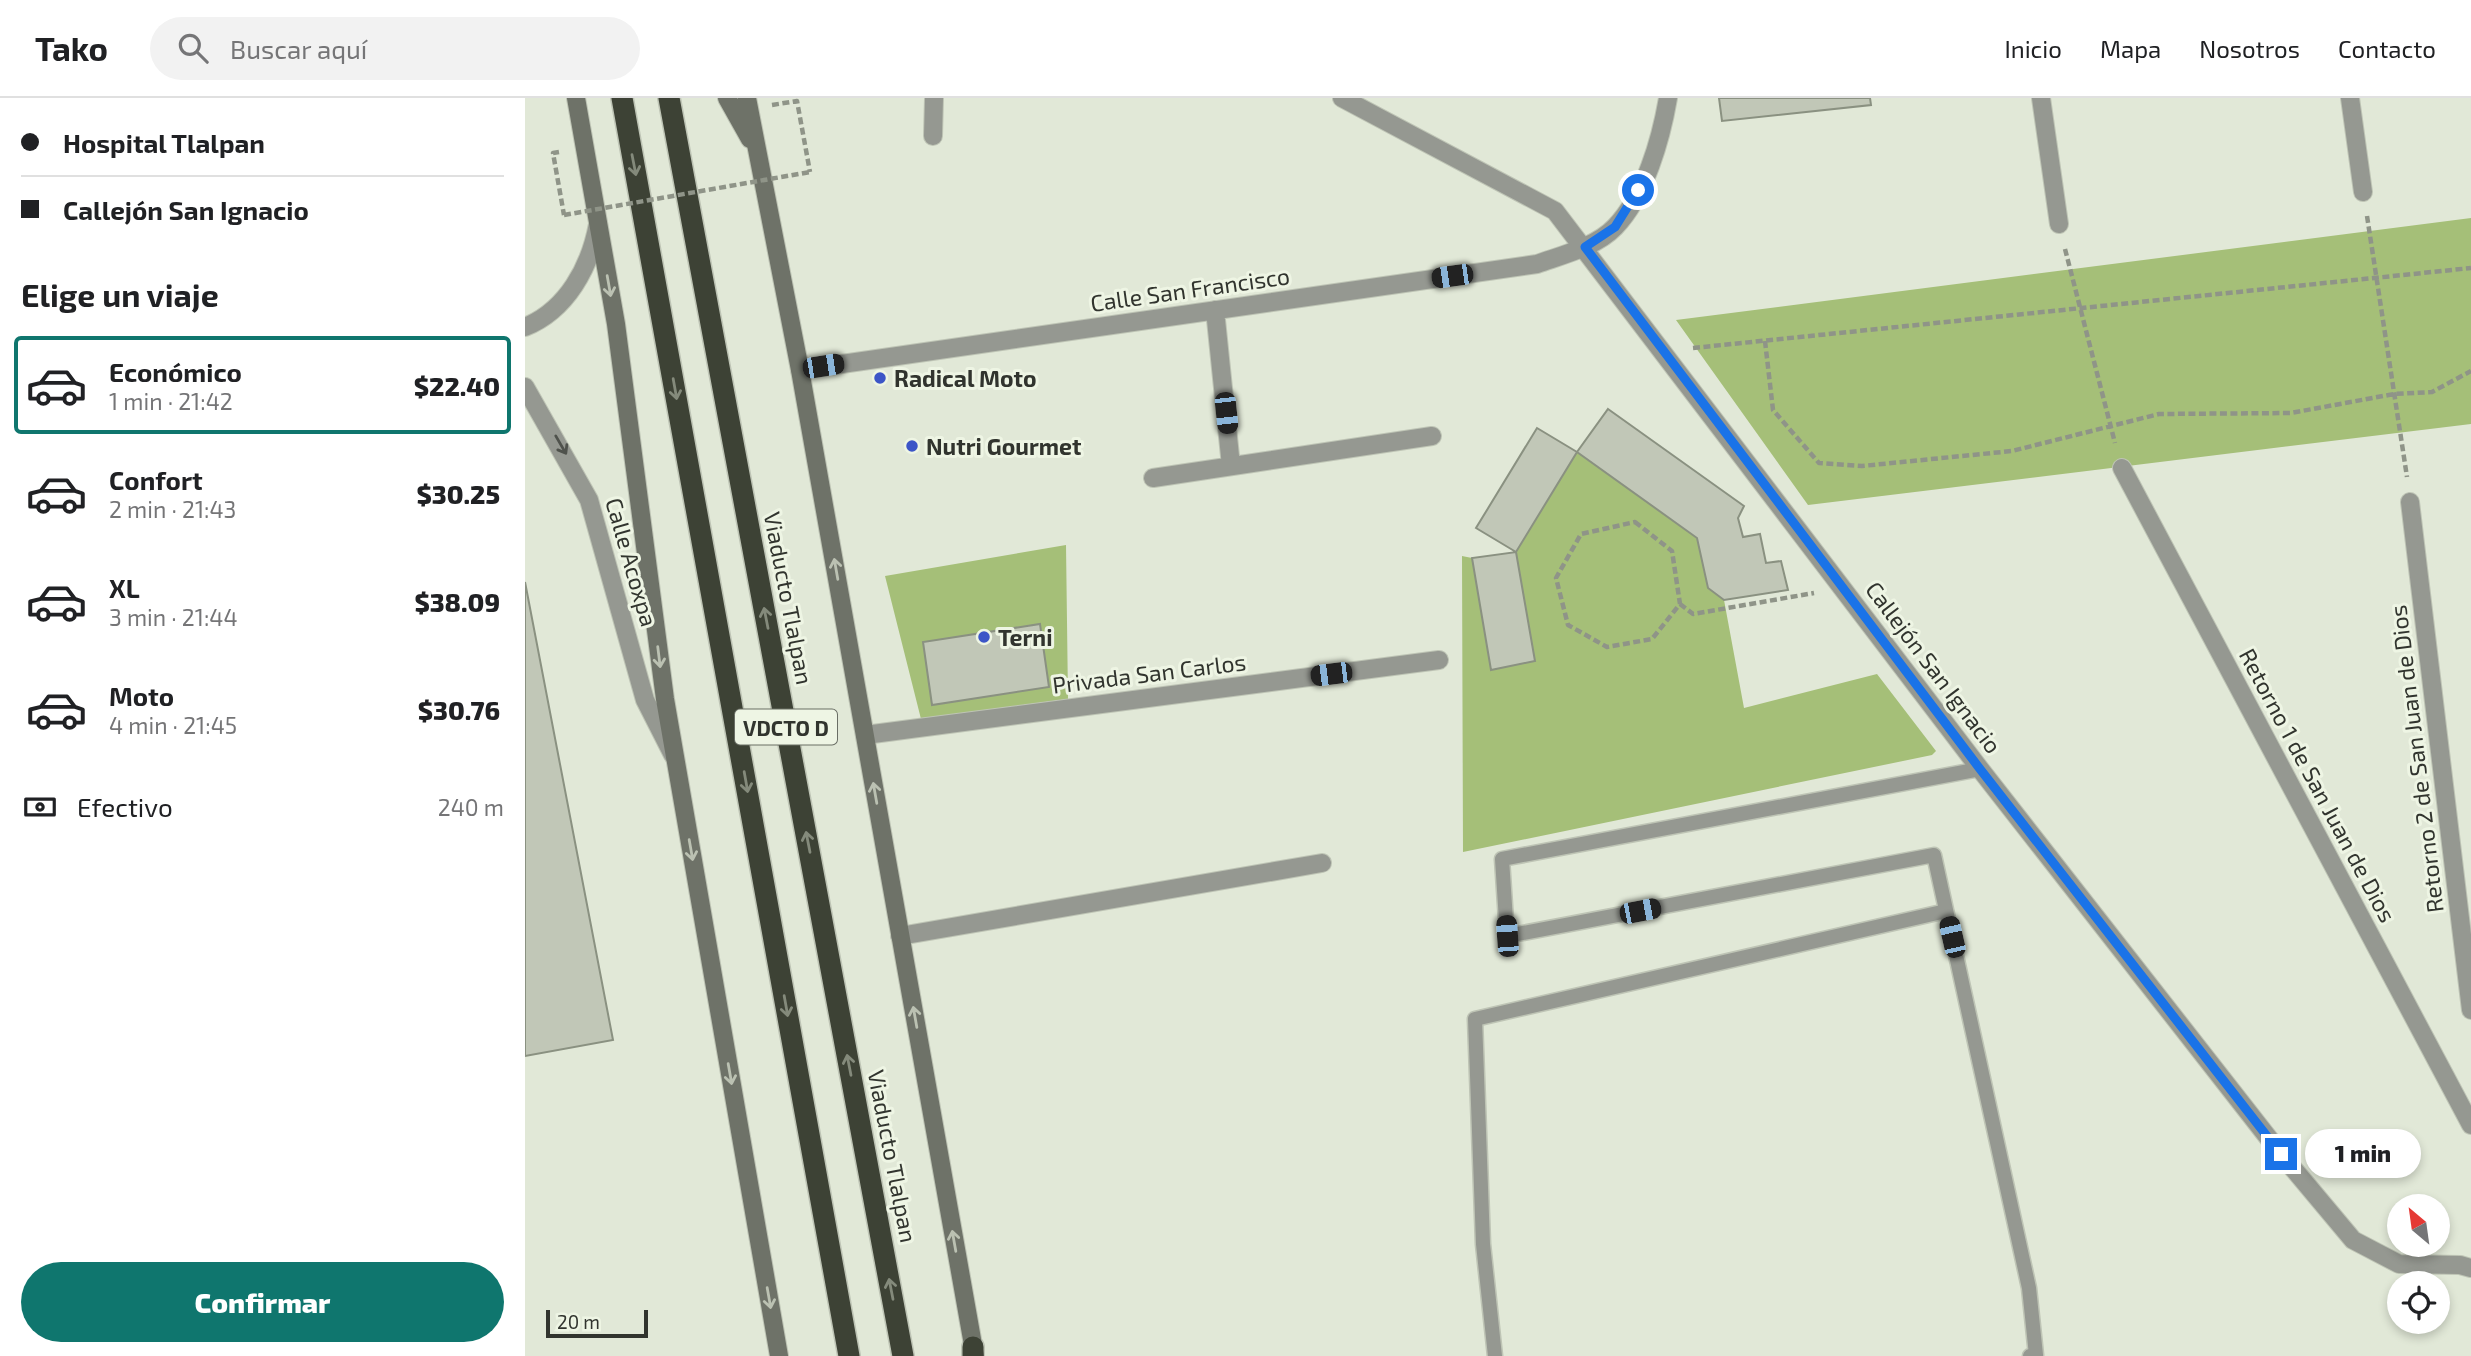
<!DOCTYPE html>
<html lang="es">
<head>
<meta charset="utf-8">
<style>
	:root { --surface:#fff; --page:#f2f2f2; --text:#202124; --muted:#757577; --line:#e0e0e0; --accent:#0f766e }
	body { margin:0; font-family:"Exo 2",sans-serif; background:var(--page); color:var(--text); height:100vh; display:flex; flex-direction:column; font-size:26px; white-space:nowrap }
	* { box-sizing:border-box; margin:0 }
	p { font-size:23px; color:var(--muted) }
	.icon { flex:none; width:38px; height:38px; fill:none; stroke:currentColor; stroke-width:2; stroke-linecap:round; stroke-linejoin:round }
	.map { position:relative; flex:1; overflow:hidden }
	.panel { display:flex; flex-direction:column; background:var(--surface); width:525px }
	.panel>* { flex:none }
	.banner { display:grid; align-content:center; height:154px; padding:0 21px; background:var(--surface) }
	.needle { width:46px; rotate:331deg }
	.controls { position:absolute; left:1862px; top:1096px; display:grid; gap:14px }
	.controls a { display:grid; place-items:center; width:63px; height:63px; border-radius:50%; background:var(--surface); box-shadow:0 4px 10px #0003; font-size:35px }
	.scale { position:absolute; left:21px; bottom:18px; width:102px; box-sizing:border-box; padding-left:7px; border:4px solid #31342e; border-top:0; font-size:19px; line-height:24px; white-space:nowrap; color:#31342e; -webkit-text-stroke:5px #eef5e4; paint-order:stroke }
	.end { position:absolute; width:32px; height:32px; margin:-16px; border:9px solid #1a73e8; background:#fff; box-shadow:0 0 0 4px #fff }
	.from { border-radius:50% }
	.bubble { position:absolute; height:49px; border-radius:24px; background:var(--surface); box-shadow:0 4px 10px #0003; font-size:23px; font-weight:800; line-height:49px; text-align:center }
	.car { position:absolute; width:21px; height:42px; margin:-21px -10px; border-radius:9px; box-shadow:0 0 5px 2px #0007; background:linear-gradient(#222 24%,#8ab4d8 0 40%,#222 0 76%,#8ab4d8 0 86%,#222 0) }
	.banner b { display:flex; align-items:center; gap:24px; height:66px; font-size:26px }
	.banner b+b { border-top:2px solid var(--line) }
	.banner i { width:18px; height:18px; background:var(--text) }
	ul { padding:0; list-style:none }
	li { display:flex; align-items:center; gap:21px; height:98px; margin:0 14px 10px; padding:0 7px; border:4px solid transparent; border-radius:7px }
	li div { flex:1 }
	li b { display:block; font-size:26px }
	li em { font-style:normal; font-weight:800 }
	li.on { border-color:var(--accent) }
	li>.icon { width:63px; height:63px; stroke-width:1.5 }
	h2 { padding:0 21px; font-size:32px; line-height:84px }
	.pay { display:flex; align-items:center; gap:18px; height:77px; padding:0 21px; font-size:26px }
	.pay p { margin-inline-start:auto }
	.button { display:flex; gap:14px; margin-top:auto; padding:14px 21px }
	.button a { flex:1; height:80px; border-radius:42px; background:var(--accent); color:#fff; font-size:28px; font-weight:800; line-height:80px; text-align:center }
	header { display:flex; align-items:center; gap:42px; box-sizing:border-box; height:98px; padding:0 35px; background:var(--surface); border-bottom:2px solid var(--line) }
	header strong { font-size:33px }
	nav { display:flex; gap:38px; margin-inline-start:auto; font-size:24px }
	.search { width:490px; height:63px; background:var(--page); display:flex; align-items:center; gap:18px; box-sizing:border-box; padding:0 24px; border-radius:38px; color:var(--muted); font-size:26px }
	main { display:flex; flex:1; min-height:0 }
	.map>svg:first-child { display:block }
	.green { fill:#a5bf78 }
	.building { fill:#c1c7b7; stroke:#8a9181; stroke-width:2 }
	.lines { fill:none; stroke-linecap:round; stroke-linejoin:round }
	.service-casing { stroke:#bec4b5; stroke-width:17 }
	.minor-casing { stroke:#bec4b5; stroke-width:20 }
	.tertiary-casing { stroke:#bec4b5; stroke-width:20 }
	.secondary-casing { stroke:#bec4b5; stroke-width:20 }
	.motorway-casing { stroke:#bec4b5; stroke-width:24 }
	.path { stroke:#8f9488; stroke-width:4.5; stroke-dasharray:7 3.5; stroke-linecap:butt }
	.service { stroke:#959891; stroke-width:14 }
	.minor { stroke:#959891; stroke-width:18 }
	.tertiary { stroke:#959891; stroke-width:18 }
	.secondary { stroke:#6e7268; stroke-width:18 }
	.motorway { stroke:#3d4235; stroke-width:21 }
	.path-bridge { stroke:#8f9488; stroke-width:4.5; stroke-dasharray:7 3.5; stroke-linecap:butt }
	.oneway { stroke:#848a7b }
	.oneway2 { stroke:#bbc1b2 }
	.oneway3 { stroke:#4f524c }
	.route { stroke:#1a73e8; stroke-width:9 }
	.poi-dot { fill:#3c55c7; stroke:#eef5e4; stroke-width:2.5 }
	.labels { text-anchor:middle; dominant-baseline:central; stroke-width:6; stroke-linejoin:round; paint-order:stroke }
	.shield { fill:#eef5e4; stroke:#6a6e65; stroke-width:2 }
	.shield-label { font-size:21px; font-weight:bold; fill:#31342e }
	.street-label { font-size:23px; fill:#31342e; stroke:#eef5e4 }
	.poi-label { font-size:23px; font-weight:bold; fill:#31342e; stroke:#eef5e4; text-anchor:start }
</style>
</head>
<body>
<header>
<strong>Tako</strong>
<div class="search"><svg class="icon" aria-label="search" viewBox="0 0 24 24"><circle cx="10" cy="10" r="6"/><path d="M15 15l6 6"/></svg>Buscar aquí</div>
<nav><a>Inicio</a><a>Mapa</a><a>Nosotros</a><a>Contacto</a></nav>
</header>
<main>
<section class="panel">
<div class="banner">
<b><i class="from"></i>Hospital Tlalpan</b>
<b><i></i>Callejón San Ignacio</b>
</div>
<h2>Elige un viaje</h2>
<ul>
<li class="on"><svg class="icon" aria-label="car" viewBox="0 0 24 24"><path d="M5 17H2v-5l4-1 3-4h7l3 4 3 1v5h-3M9 17h6M6 11h13"/><circle cx="7" cy="17" r="2"/><circle cx="17" cy="17" r="2"/></svg><div><b>Económico</b><p>1 min · 21:42</p></div><em>$22.40</em></li>
<li><svg class="icon" aria-label="car" viewBox="0 0 24 24"><path d="M5 17H2v-5l4-1 3-4h7l3 4 3 1v5h-3M9 17h6M6 11h13"/><circle cx="7" cy="17" r="2"/><circle cx="17" cy="17" r="2"/></svg><div><b>Confort</b><p>2 min · 21:43</p></div><em>$30.25</em></li>
<li><svg class="icon" aria-label="car" viewBox="0 0 24 24"><path d="M5 17H2v-5l4-1 3-4h7l3 4 3 1v5h-3M9 17h6M6 11h13"/><circle cx="7" cy="17" r="2"/><circle cx="17" cy="17" r="2"/></svg><div><b>XL</b><p>3 min · 21:44</p></div><em>$38.09</em></li>
<li><svg class="icon" aria-label="car" viewBox="0 0 24 24"><path d="M5 17H2v-5l4-1 3-4h7l3 4 3 1v5h-3M9 17h6M6 11h13"/><circle cx="7" cy="17" r="2"/><circle cx="17" cy="17" r="2"/></svg><div><b>Moto</b><p>4 min · 21:45</p></div><em>$30.76</em></li>
</ul>
<div class="pay"><svg class="icon" aria-label="cash" viewBox="0 0 24 24"><path d="M3 7h18v10H3z"/><circle cx="12" cy="12" r="2"/></svg>Efectivo<p>240 m</p></div>
<div class="button"><a>Confirmar</a></div>
</section>
<div class="map">
<svg width="1946" height="1258" viewBox="0 0 1946 1258">
	<rect width="100%" height="100%" fill="#e1e8d7"/>
	<path class="green" d="M1946 120V326L1283 407 1151 222Z
		M1052 354 1172 440 1183 490 1199 502 1219 610 1352 576 1411 653 1407 657 938 754 937 458 947 460 966 571 1010 563 991 454Z
		M541 447 543 601 396 621 360 478Z"/>
	<path class="building" d="M1194 0H1345L1346 7 1197 23Z
		M1083 311 1219 408 1213 420 1218 439 1235 436 1241 465 1256 463 1263 492 1199 502 1183 490 1172 440 1052 354Z
		M1012 330 1052 354 991 454 951 430Z
		M991 454 1010 563 966 572 947 460Z
		M0 484 88 942 0 958Z
		M515 526 524 589 407 607 398 544Z"/>
	<g class="lines">
		<g class="service-casing">
			<path id="service" d="M1455 671 977 761 982 838 1409 757 1504 1190 1511 1257 1505 1258
				M970 1258 958 1146 950 921 1421 813"/>
		</g>
		<g class="minor-casing">
			<path id="minor" d="M817 0 1030 113 1455 671 1756 1056 1828 1142 1874 1166 1935 1167 1946 1170
				M1516 0 1534 126
				M1825 0 1838 94
				M408 38 409 0
				M690 212 706 368
				M275 272 1012 166C1037 157 1071 149 1090 129 1120 98 1136 41 1143 0
				M1597 370 1946 1027
				M628 380 907 338
				M1885 404 1946 912
				M340 637 914 562
				M375 838 797 765"/>
		</g>
		<g class="tertiary-casing">
			<path id="tertiary" d="M0 229C42 212 65 169 73 126
				M0 289 64 402 120 602 148 657"/>
		</g>
		<g class="secondary-casing">
			<path id="secondary" d="M51 0 91 226 140 601 254 1258
				M202 0 225 41
				M222 0 275 272 450 1258"/>
		</g>
		<g class="motorway-casing">
			<path id="motorway" d="M97 0 324 1258
				M144 0 378 1258
				M448 1249V1258"/>
		</g>
		<path class="path" d="M247 7 272 3 285 74
			M34 54 28 55 39 117
			M1842 118 1882 379
			M1540 151 1590 345
			M1240 243 1248 312 1294 365 1337 368 1487 353 1634 316 1766 315 1869 296 1907 294 1946 273
			M1168 250 1946 170
			M1110 424 1147 453 1155 506 1127 541 1082 549 1043 527 1031 480 1056 436Z
			M1155 506 1168 516 1289 495"/>
		<use href="#service" class="service"/>
		<use href="#minor" class="minor"/>
		<use href="#tertiary" class="tertiary"/>
		<use href="#secondary" class="secondary"/>
		<use href="#motorway" class="motorway"/>
		<path class="path-bridge" d="M39 117 285 74"/>
	</g>
	<defs><path id="oneway-shaft" d="M-6 0H5M1.5-3L5.5 0L1.5 3" fill="none" stroke-width="1.6" stroke-linecap="round" stroke-linejoin="round" transform="scale(1.75)"/></defs>
	<g class="oneway">
		<use href="#oneway-shaft" transform="translate(109 67) rotate(79)"/>
		<use href="#oneway-shaft" transform="translate(150 291) rotate(80)"/>
		<use href="#oneway-shaft" transform="translate(241 520) rotate(-101)"/>
		<use href="#oneway-shaft" transform="translate(221 684) rotate(80)"/>
		<use href="#oneway-shaft" transform="translate(283 744) rotate(-101)"/>
		<use href="#oneway-shaft" transform="translate(261 908) rotate(80)"/>
		<use href="#oneway-shaft" transform="translate(324 967) rotate(-101)"/>
		<use href="#oneway-shaft" transform="translate(366 1191) rotate(-101)"/>
	</g>
	<g class="oneway2">
		<use href="#oneway-shaft" transform="translate(84 188) rotate(80)"/>
		<use href="#oneway-shaft" transform="translate(311 471) rotate(-100)"/>
		<use href="#oneway-shaft" transform="translate(134 559) rotate(83)"/>
		<use href="#oneway-shaft" transform="translate(350 695) rotate(-100)"/>
		<use href="#oneway-shaft" transform="translate(166 752) rotate(80)"/>
		<use href="#oneway-shaft" transform="translate(390 919) rotate(-100)"/>
		<use href="#oneway-shaft" transform="translate(205 976) rotate(80)"/>
		<use href="#oneway-shaft" transform="translate(429 1143) rotate(-100)"/>
		<use href="#oneway-shaft" transform="translate(244 1200) rotate(80)"/>
	</g>
	<use class="oneway3" href="#oneway-shaft" transform="translate(36 347) rotate(60)"/>
	<g class="lines">
		<path class="route" d="M1113 92 1090 129 1060 149 1455 671 1756 1056"/>
	</g>
	<g class="poi-dot">
		<circle cx="355" cy="280" r="7"/>
		<circle cx="387" cy="348" r="7"/>
		<circle cx="459" cy="539" r="7"/>
	</g>
	<g class="labels">
		<rect class="shield" x="210" y="611.5" width="102" height="35" rx="5"/>
		<g class="shield-label">
			<text x="261" y="629">VDCTO D</text>
		</g>
		<g class="street-label">
			<text transform="translate(665 191) rotate(-8)">Calle San Francisco</text>
			<text transform="translate(107 464) rotate(74)">Calle Acoxpa</text>
			<text transform="translate(264 500) rotate(79)">Viaducto Tlalpan</text>
			<text transform="translate(1409 569) rotate(53)">Callejón San Ignacio</text>
			<text transform="translate(624 575) rotate(-7)">Privada San Carlos</text>
			<text transform="translate(1891 661) rotate(-97)">Retorno 2 de San Juan de Dios</text>
			<text transform="translate(1793 687) rotate(62)">Retorno 1 de San Juan de Dios</text>
			<text transform="translate(368 1058) rotate(79)">Viaducto Tlalpan</text>
		</g>
		<g class="poi-label">
			<text x="369" y="280">Radical Moto</text>
			<text x="401" y="348">Nutri Gourmet</text>
			<text x="473" y="539">Terni</text>
		</g>
	</g>
</svg>
<div class="controls">
<a><svg class="needle" viewBox="-14 -14 28 28"><path d="M0-13l5 13h-10z" fill="#e53935"/><path d="M0 13l5-13h-10z" fill="#757577"/></svg></a>
<a><svg class="icon" aria-label="locate" viewBox="0 0 24 24"><circle cx="12" cy="12" r="6"/><path d="M12 2v4M12 18v4M2 12h4M18 12h4"/></svg></a>
</div>
<div class="scale">20 m</div>
<i class="end from" style="left:1113px;top:92px"></i>
<i class="end" style="left:1756px;top:1056px"></i>
<div class="bubble" style="left:1780px;top:1031px;width:116px">1 min</div>
<i class="car" style="left:927px;top:178px;rotate:262deg"></i>
<i class="car" style="left:298px;top:268px;rotate:81deg"></i>
<i class="car" style="left:701px;top:315px;rotate:174deg"></i>
<i class="car" style="left:806px;top:576px;rotate:263deg"></i>
<i class="car" style="left:1115px;top:813px;rotate:79deg"></i>
<i class="car" style="left:982px;top:838px;rotate:356deg"></i>
<i class="car" style="left:1427px;top:839px;rotate:347deg"></i>
</div>
</main>
</body>
</html>
